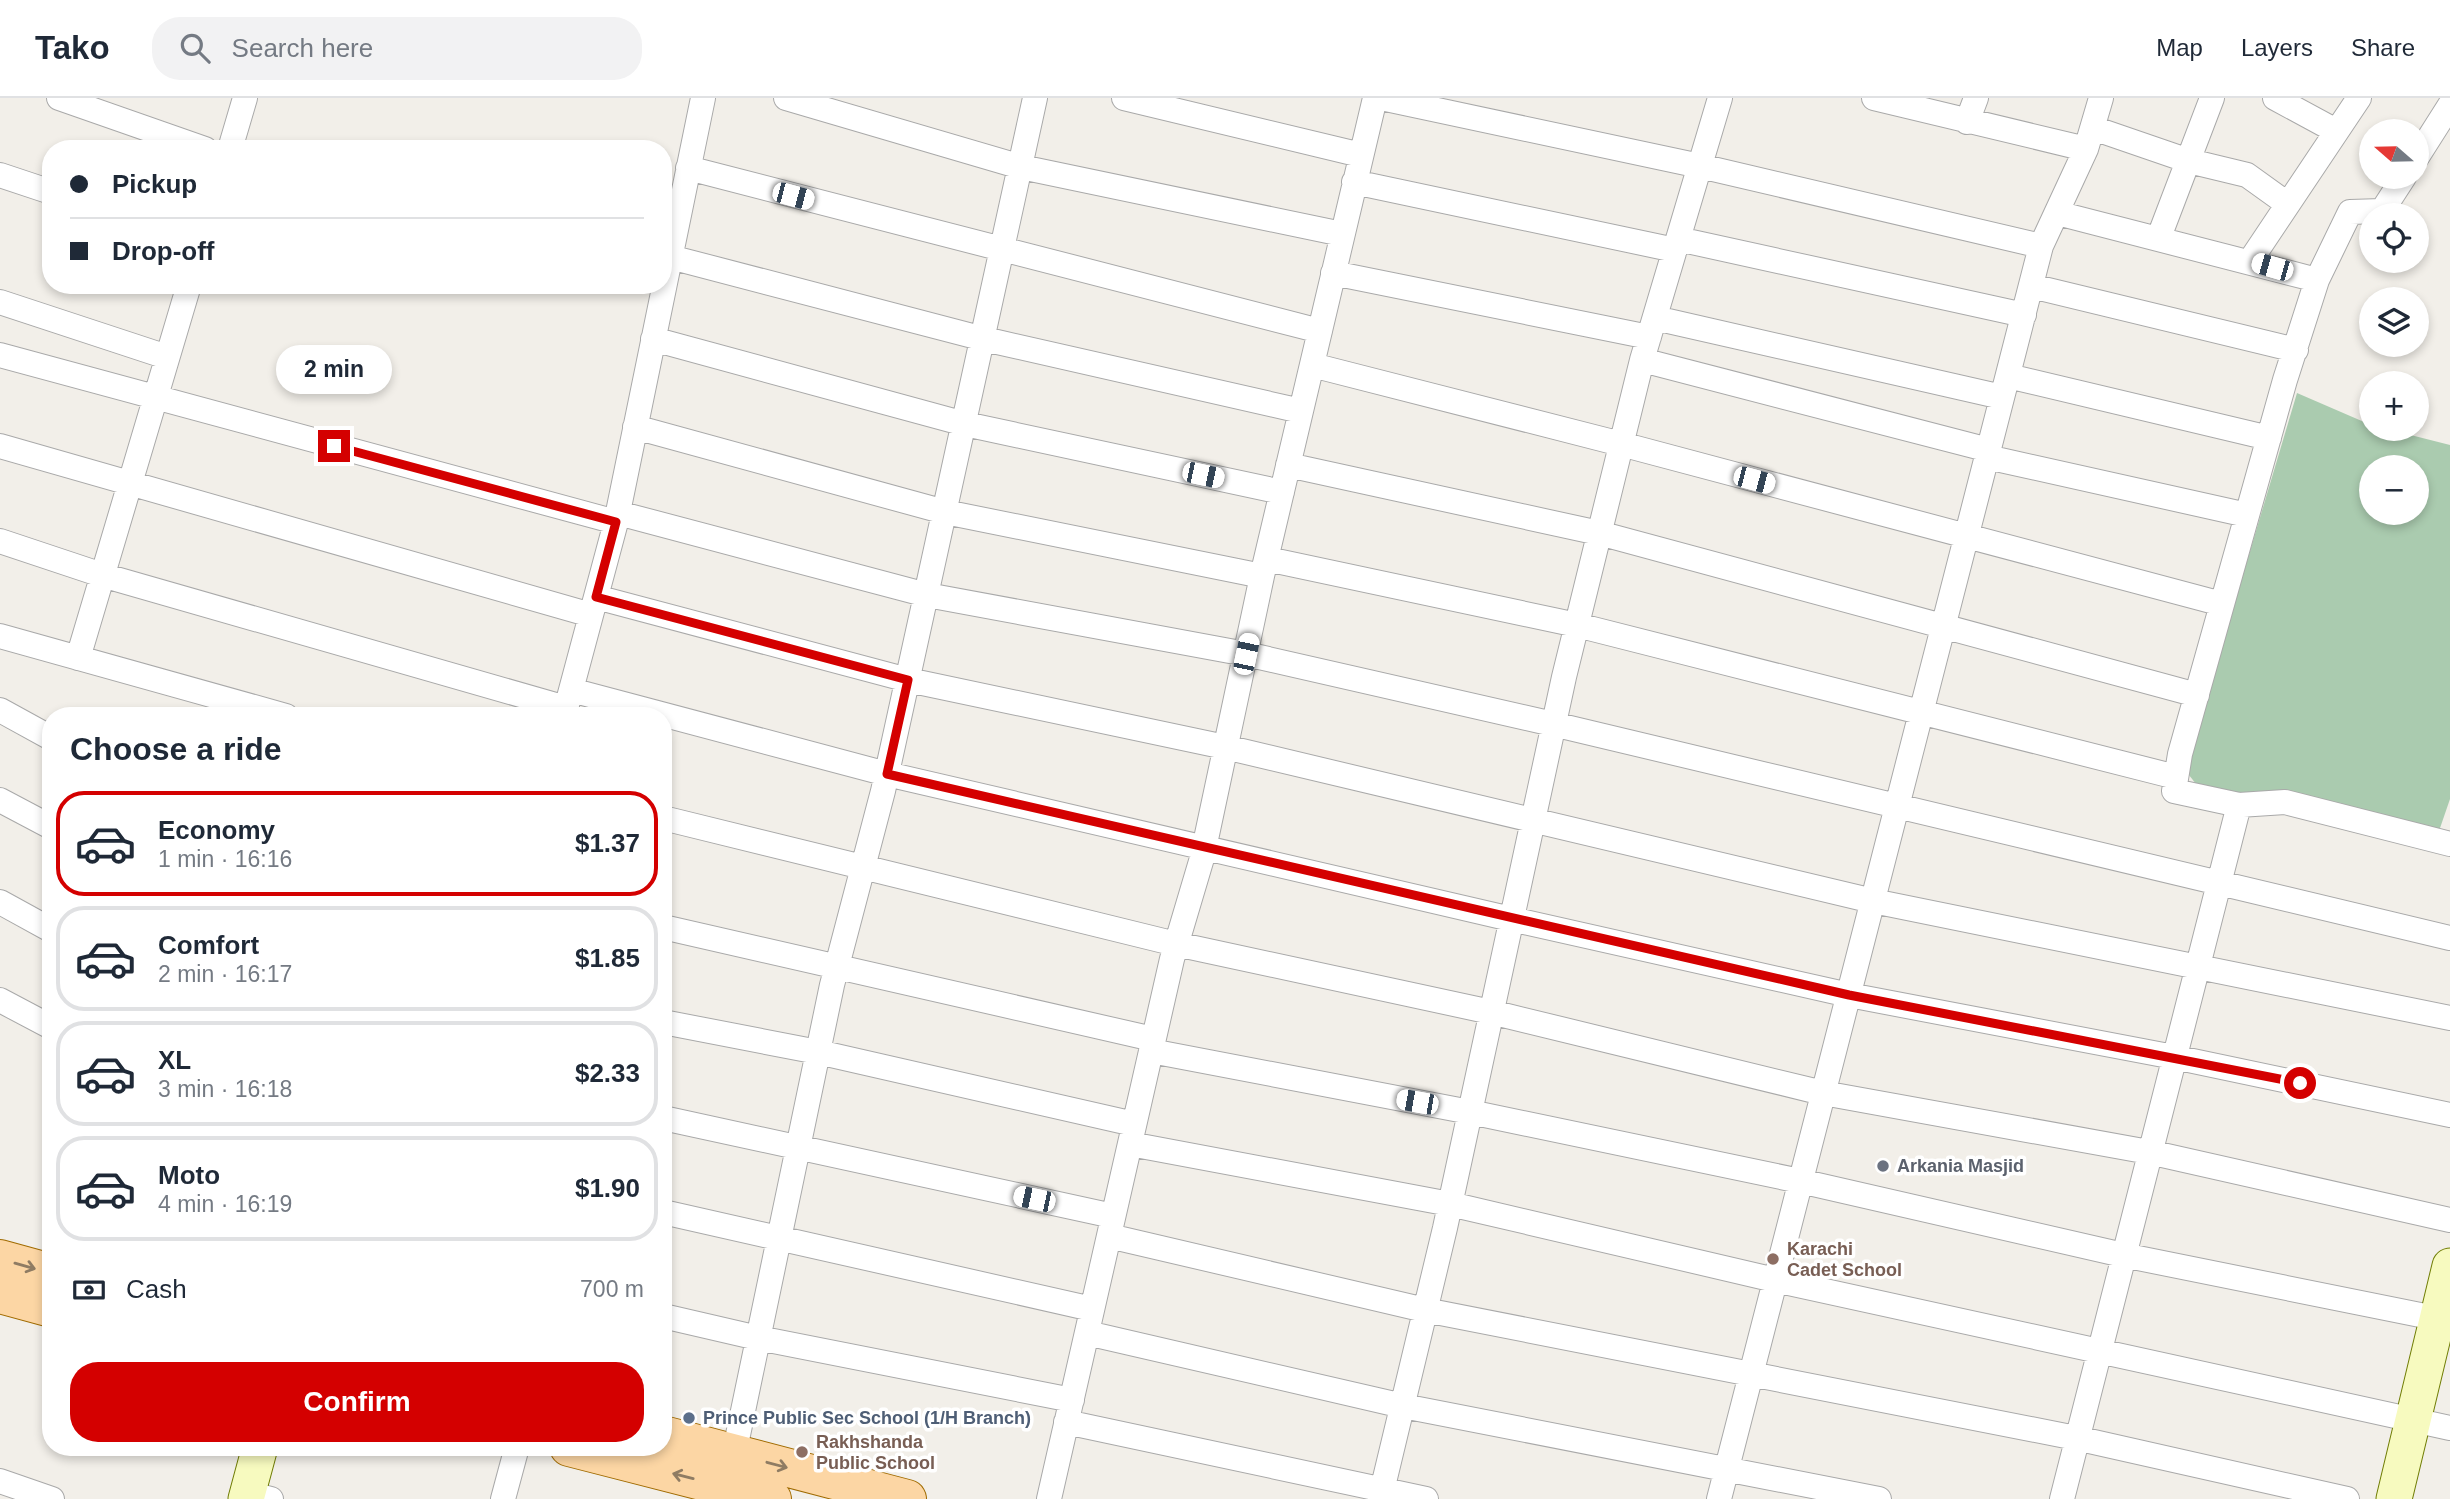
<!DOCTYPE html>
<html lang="en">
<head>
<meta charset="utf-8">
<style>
	:root { --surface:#fff; --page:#f2f2f3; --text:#1f2937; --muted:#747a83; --line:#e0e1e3; --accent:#d40000 }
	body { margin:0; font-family:Arial,sans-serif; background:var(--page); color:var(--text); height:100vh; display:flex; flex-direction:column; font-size:26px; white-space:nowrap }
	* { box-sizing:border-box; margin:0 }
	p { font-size:23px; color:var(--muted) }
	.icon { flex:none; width:38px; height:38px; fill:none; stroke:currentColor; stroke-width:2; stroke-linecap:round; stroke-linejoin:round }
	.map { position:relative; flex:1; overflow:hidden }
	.drawer { position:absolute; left:42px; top:609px; width:630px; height:749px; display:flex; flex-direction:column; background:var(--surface); border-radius:28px; box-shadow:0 4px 10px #0003 }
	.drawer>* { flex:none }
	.guide { position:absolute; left:42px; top:42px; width:630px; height:154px; border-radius:28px; box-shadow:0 4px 10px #0003; display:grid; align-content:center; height:154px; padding:0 28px; background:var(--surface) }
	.needle { width:46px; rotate:290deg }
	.fabs { position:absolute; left:2359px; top:21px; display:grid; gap:14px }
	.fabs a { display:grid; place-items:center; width:70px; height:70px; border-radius:50%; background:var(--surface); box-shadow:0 4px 10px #0003; font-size:35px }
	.end { position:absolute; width:32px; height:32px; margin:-16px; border:9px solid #d40000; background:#fff; box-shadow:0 0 0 4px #fff }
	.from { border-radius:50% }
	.bubble { position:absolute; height:49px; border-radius:24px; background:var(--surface); box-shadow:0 4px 10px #0003; font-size:23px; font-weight:700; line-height:49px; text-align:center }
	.car { position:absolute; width:21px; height:42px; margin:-21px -10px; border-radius:9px; box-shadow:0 0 5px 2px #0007; background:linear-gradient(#fff 24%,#345 0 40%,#fff 0 76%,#345 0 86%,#fff 0) }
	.guide b { display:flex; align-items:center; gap:24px; height:66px; font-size:26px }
	.guide b+b { border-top:2px solid var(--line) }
	.guide i { width:18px; height:18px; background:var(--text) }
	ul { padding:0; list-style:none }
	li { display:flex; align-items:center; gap:21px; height:105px; margin:0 14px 10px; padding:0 14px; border:4px solid var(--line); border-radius:28px }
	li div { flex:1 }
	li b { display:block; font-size:26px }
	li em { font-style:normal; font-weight:700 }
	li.active { border-color:var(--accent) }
	li>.icon { width:63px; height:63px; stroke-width:1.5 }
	h2 { padding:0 28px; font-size:32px; line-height:84px }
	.pay { display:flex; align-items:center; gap:18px; height:77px; padding:0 28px; font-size:26px }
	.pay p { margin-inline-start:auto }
	.button { display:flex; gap:14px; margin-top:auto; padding:14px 28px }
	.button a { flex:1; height:80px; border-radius:28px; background:var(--accent); color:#fff; font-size:28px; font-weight:700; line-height:80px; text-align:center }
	header { display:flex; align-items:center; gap:42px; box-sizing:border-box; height:98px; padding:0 35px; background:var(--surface); border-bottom:2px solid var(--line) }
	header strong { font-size:33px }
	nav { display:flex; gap:38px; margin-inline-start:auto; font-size:24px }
	.search { width:490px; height:63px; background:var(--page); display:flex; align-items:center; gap:18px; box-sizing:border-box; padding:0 24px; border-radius:28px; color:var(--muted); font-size:26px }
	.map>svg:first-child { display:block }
	.cemetery { fill:#aacbaf; fill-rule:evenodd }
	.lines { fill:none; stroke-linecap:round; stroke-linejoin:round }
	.street-casing { stroke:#a9a9a9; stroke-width:26 }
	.secondary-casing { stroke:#707d05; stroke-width:37 }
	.primary-casing { stroke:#a06b00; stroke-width:40 }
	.street { stroke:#fff; stroke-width:24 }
	.secondary { stroke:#f7fabf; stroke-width:35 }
	.primary { stroke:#fcd6a4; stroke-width:38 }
	.oneway { stroke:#8f7c63 }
	.route { stroke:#d40000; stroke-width:9 }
	.worship-dot { fill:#6b7280; stroke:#fff; stroke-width:2.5 }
	.education-dot { fill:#8d6e63; stroke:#fff; stroke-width:2.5 }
	.service-dot { fill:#5c6f8a; stroke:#fff; stroke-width:2.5 }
	.labels { text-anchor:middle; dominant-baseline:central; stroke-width:7; stroke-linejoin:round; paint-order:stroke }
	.worship-label { font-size:18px; font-weight:bold; fill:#5b616d; stroke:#fff; text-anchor:start }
	.education-label { font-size:18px; font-weight:bold; fill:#785e54; stroke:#fff; text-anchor:start }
	.service-label { font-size:18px; font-weight:bold; fill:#4e5e75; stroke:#fff; text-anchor:start }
</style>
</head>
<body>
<header>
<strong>Tako</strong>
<div class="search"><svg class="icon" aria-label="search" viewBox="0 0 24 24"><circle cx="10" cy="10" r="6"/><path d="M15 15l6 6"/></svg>Search here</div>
<nav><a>Map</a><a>Layers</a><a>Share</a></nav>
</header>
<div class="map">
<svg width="2450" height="1401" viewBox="0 0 2450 1401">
	<rect width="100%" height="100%" fill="#f2efe9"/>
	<path class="cemetery" d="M2297 295 2371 327V331H2387L2450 347V701L2439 733 2237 695 2200 691 2185 672ZM2371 369H2417V415H2371Z"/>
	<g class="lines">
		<g class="street-casing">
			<path id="street" d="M59 0 205 51
				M786 0 1021 69 1342 136
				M1124 0 1361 57
				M1381 0 1700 68 2041 148
				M1874 0 2086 51
				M2275 0 2336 33
				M1967 24 1976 0
				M2093 30 2189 63 2247 77 2286 105
				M230 51 245 0
				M2417 59 2450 7
				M688 70 1320 233
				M0 77 51 94
				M2404 79 2382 113 2350 114 2317 182 2285 282 2180 656 2174 693 2239 707 2285 704 2450 746
				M1354 84 1675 152
				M2057 115 2317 182
				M2159 139 2212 0
				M1678 141 2024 217
				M670 159 984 241 1301 313
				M2250 163 2359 0
				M1333 175 1649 239
				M2031 188 2296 252
				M0 204 167 259
				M1655 220 2002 299
				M653 241 965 326 1282 394
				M0 257 616 424
				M1642 262 1989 352
				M1312 267 1621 346 2222 506
				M2008 278 2269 340
				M635 329 945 414 1262 478
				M0 348 591 517
				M1987 359 2247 417
				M1288 367 1599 435 2197 597
				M618 415 927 497 1246 556 1553 626 2450 840
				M0 443 102 477 566 610
				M1267 461 1577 527 2176 679
				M596 499 908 582 1225 649 1873 803 2450 920
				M0 538 286 618
				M78 560 189 187
				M571 592 887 676 1511 821 1849 897 2174 959 2450 1017
				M0 612 51 640
				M564 618 616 424 703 0
				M0 702 51 729
				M663 720 1176 846 1491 914 1823 995 2149 1054 2450 1122
				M0 804 51 832
				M663 829 1153 941
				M0 902 51 929
				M663 924 818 954 1134 1026
				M1151 953 1470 1014 1800 1083 2123 1157 2450 1223
				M663 1020 1113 1118
				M1130 1046 1450 1106 1775 1182 2450 1330
				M663 1114 1092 1211
				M1109 1138 1425 1212 2076 1340 2347 1401
				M663 1218 758 1240 1072 1302
				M1087 1235 1403 1308 1879 1401
				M1066 1324 1426 1401
				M728 1368 734 1356 832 887 883 693 1035 0
				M0 1383 52 1401
				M248 1395 271 1401
				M503 1401 517 1349
				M1049 1401 1172 861 1202 760 1262 478 1375 0
				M1380 1401 1445 1130 1564 579 1642 262 1720 0
				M1719 1401 2041 148 2086 51 2101 0
				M2062 1401 2239 707"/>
		</g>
		<g class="secondary-casing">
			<path id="secondary" d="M246 1401 260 1349
				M2394 1401 2450 1168"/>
		</g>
		<g class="primary-casing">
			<path id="primary" d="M0 1161 51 1175
				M0 1196 51 1210
				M663 1337 907 1401
				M569 1349 772 1401"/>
		</g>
		<use href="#street" class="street"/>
		<use href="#secondary" class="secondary"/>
		<use href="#primary" class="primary"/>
	</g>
	<defs><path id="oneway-shaft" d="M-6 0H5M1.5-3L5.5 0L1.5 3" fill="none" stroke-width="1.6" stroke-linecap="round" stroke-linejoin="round" transform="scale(1.75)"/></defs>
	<g class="oneway">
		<use href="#oneway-shaft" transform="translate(25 1168) rotate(16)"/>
		<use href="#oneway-shaft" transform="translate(777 1367) rotate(15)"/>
		<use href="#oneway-shaft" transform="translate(683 1378) rotate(-166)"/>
	</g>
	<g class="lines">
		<path class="route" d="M334 348 616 424 596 499 908 582 887 676 1849 897 2300 985"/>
	</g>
	<circle class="worship-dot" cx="1883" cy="1068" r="7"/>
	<g class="education-dot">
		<circle cx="1773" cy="1161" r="7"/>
		<circle cx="802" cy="1354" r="7"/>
	</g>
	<circle class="service-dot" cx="689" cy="1320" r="7"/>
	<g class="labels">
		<g class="worship-label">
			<text x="1897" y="1068">Arkania Masjid</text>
		</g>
		<g class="education-label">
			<text x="1787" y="1151">Karachi<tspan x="1787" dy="21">Cadet School</tspan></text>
			<text x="816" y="1344">Rakhshanda<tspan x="816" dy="21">Public School</tspan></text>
		</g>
		<g class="service-label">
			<text x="703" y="1320">Prince Public Sec School (1/H Branch)</text>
		</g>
	</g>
</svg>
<div class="fabs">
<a><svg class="needle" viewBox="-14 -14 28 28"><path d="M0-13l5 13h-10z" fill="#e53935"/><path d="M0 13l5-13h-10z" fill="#747a83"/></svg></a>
<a><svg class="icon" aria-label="locate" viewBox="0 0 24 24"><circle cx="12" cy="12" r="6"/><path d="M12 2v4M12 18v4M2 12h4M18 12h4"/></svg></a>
<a><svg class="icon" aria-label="layers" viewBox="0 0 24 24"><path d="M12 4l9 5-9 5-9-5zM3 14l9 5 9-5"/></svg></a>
<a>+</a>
<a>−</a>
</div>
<i class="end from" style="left:2300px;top:985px"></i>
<i class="end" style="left:334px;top:348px"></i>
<div class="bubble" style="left:276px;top:247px;width:116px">2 min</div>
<i class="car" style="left:793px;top:98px;rotate:105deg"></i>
<i class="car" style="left:2272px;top:169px;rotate:286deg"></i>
<i class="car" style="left:1203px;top:377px;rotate:102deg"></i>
<i class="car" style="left:1754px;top:382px;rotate:105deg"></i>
<i class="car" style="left:1246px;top:556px;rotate:12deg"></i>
<i class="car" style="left:1417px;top:1004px;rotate:280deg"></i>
<i class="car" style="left:1034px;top:1101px;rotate:282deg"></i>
<div class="guide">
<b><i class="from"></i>Pickup</b>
<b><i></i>Drop-off</b>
</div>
<section class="drawer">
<h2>Choose a ride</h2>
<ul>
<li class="active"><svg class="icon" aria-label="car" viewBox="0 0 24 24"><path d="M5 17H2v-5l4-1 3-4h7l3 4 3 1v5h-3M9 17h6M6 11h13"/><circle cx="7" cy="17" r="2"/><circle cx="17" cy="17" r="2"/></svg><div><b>Economy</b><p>1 min · 16:16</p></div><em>$1.37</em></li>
<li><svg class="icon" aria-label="car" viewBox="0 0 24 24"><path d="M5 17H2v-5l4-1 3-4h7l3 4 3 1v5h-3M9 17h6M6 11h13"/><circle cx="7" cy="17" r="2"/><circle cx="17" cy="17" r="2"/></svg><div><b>Comfort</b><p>2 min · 16:17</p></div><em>$1.85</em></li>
<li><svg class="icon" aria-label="car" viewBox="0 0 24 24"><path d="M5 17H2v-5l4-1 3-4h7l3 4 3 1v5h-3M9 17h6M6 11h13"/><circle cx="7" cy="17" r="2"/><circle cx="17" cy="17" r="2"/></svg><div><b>XL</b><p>3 min · 16:18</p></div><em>$2.33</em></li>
<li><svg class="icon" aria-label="car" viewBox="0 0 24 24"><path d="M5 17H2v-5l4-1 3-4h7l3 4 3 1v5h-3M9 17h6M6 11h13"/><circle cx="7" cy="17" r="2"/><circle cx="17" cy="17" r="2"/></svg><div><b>Moto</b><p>4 min · 16:19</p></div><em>$1.90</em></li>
</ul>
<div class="pay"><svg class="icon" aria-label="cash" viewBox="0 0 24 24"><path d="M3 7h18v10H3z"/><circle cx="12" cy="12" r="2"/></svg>Cash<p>700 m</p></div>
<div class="button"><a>Confirm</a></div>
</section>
</div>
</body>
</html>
